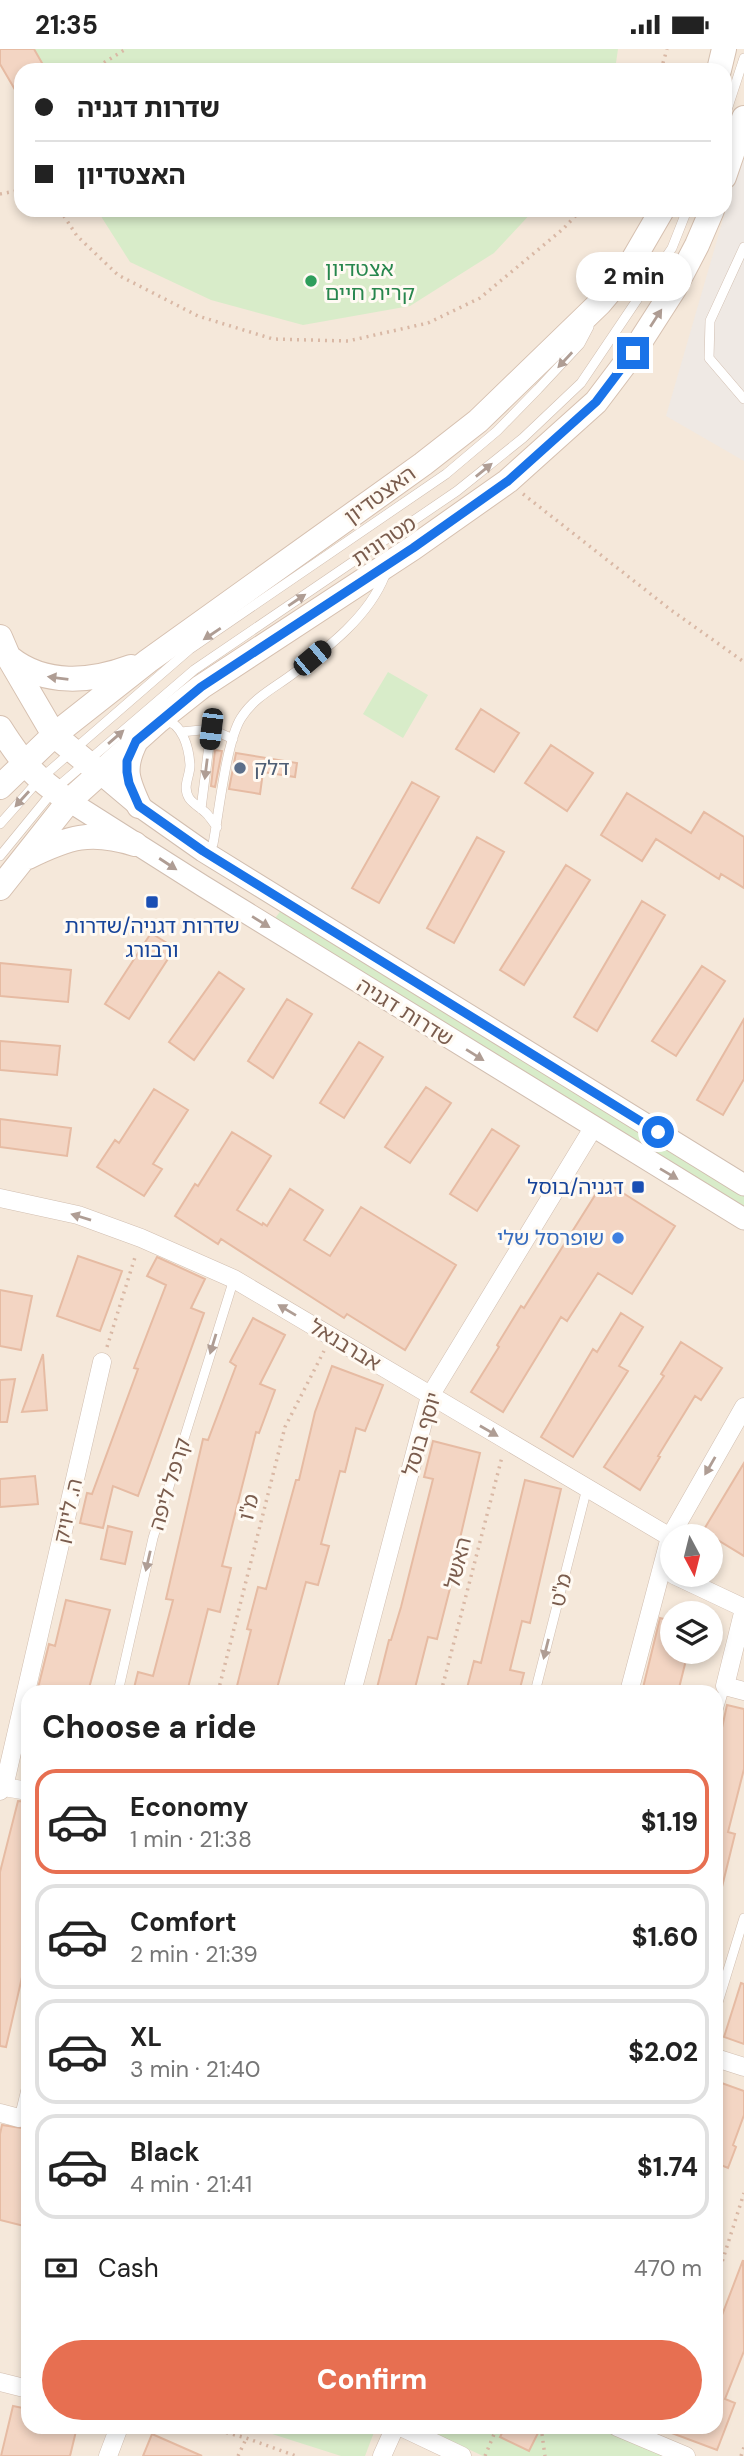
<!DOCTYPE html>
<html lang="en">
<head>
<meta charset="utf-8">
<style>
	:root { --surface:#fff; --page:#f2f2f2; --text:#222; --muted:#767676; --line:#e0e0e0; --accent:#e76f51 }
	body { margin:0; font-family:"DM Sans","Noto Sans Hebrew",sans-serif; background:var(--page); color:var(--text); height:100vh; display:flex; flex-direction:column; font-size:26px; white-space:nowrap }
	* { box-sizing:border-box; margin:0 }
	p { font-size:23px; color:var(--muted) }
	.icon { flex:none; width:38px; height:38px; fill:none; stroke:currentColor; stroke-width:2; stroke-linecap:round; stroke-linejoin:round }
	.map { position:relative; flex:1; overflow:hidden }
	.details { position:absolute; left:21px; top:1636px; width:702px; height:749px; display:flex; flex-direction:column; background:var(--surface); border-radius:21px; box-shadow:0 4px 10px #0003 }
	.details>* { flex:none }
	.hud { position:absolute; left:14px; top:14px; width:718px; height:154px; border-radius:21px; box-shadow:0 4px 10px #0003; display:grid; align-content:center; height:154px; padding:0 21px; background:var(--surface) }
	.needle { width:46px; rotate:173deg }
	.buttons { position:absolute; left:660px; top:1475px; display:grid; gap:14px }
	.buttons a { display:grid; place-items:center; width:63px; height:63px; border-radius:50%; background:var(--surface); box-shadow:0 4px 10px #0003; font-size:35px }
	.end { position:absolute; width:32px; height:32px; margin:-16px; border:9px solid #1a73e8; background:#fff; box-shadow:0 0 0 4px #fff }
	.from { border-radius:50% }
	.bubble { position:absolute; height:49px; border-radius:24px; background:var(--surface); box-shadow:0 4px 10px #0003; font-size:23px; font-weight:800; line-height:49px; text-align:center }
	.car { position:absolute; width:21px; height:42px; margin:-21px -10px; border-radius:9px; box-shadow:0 0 5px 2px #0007; background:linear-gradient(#222 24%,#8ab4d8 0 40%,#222 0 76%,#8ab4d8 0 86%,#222 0) }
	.hud b { display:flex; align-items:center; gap:24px; height:66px; font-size:26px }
	.hud b+b { border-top:2px solid var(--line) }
	.hud i { width:18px; height:18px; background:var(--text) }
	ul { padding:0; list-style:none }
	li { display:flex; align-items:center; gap:21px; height:105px; margin:0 14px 10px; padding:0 7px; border:4px solid var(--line); border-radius:21px }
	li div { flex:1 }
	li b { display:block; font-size:26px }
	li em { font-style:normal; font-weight:800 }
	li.current { border-color:var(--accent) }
	li>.icon { width:63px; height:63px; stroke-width:1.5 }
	h2 { padding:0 21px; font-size:32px; line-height:84px }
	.pay { display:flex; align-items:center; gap:18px; height:77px; padding:0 21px; font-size:26px }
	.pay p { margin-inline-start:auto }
	.button { display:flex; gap:14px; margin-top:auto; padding:14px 21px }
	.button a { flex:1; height:80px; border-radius:42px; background:var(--accent); color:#fff; font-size:28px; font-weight:800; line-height:80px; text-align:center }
	.status { display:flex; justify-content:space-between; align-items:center; height:49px; padding:0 35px; background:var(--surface); direction:ltr }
	.status svg { height:19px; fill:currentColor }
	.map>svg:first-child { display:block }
	.residential { fill:#f5e8da; fill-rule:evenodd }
	.industrial { fill:#efe9e4 }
	.green { fill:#d8ecc9 }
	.building { fill:#f3d5c3; stroke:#e6bba3; stroke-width:2 }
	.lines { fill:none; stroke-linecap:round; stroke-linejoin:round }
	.service-casing { stroke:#d1beb0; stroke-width:10 }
	.minor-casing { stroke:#d1beb0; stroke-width:19 }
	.tertiary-casing { stroke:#d1beb0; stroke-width:23 }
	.secondary-casing { stroke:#d6c0b0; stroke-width:26 }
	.path { stroke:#d9b8a5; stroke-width:3.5; stroke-dasharray:2 5; stroke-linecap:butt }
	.service { stroke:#fff; stroke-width:9 }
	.minor { stroke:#fff; stroke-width:18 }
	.tertiary { stroke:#fff; stroke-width:21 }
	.secondary { stroke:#fff; stroke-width:24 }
	.oneway { fill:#af9d94 }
	.route { stroke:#1a73e8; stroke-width:9 }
	.leisure-dot { fill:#2e9e5b; stroke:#fffaf3; stroke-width:2.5 }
	.service-dot { fill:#5c6f8a; stroke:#fffaf3; stroke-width:2.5 }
	.transit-dot { fill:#1a4fb4; stroke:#fffaf3; stroke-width:2.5 }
	.shop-dot { fill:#3f7fe0; stroke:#fffaf3; stroke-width:2.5 }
	.labels { text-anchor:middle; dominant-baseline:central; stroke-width:6; stroke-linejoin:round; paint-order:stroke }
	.leisure-label { font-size:21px; fill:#27864d; stroke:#fffaf3; text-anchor:start }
	.street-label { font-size:21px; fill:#7a5c4d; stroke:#fffaf3 }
	.service-label { font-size:21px; fill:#4e5e75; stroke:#fffaf3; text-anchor:start }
	.transit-label { font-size:21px; fill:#164399; stroke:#fffaf3 }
	.shop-label { font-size:21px; fill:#366cbe; stroke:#fffaf3; text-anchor:end }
</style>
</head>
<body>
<div class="status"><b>21:35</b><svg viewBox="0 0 49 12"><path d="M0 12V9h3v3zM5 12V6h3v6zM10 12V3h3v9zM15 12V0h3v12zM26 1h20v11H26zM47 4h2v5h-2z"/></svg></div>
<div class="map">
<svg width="744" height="2407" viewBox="0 0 744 2407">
	<rect width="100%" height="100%" fill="#fdf6ec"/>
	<path class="residential" d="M0 0H744V2407H0ZM21 21H724V161H21ZM672 1488H710V1526H672ZM672 1564H710V1603H672ZM28 1643H716V2378H28Z"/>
	<path class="industrial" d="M744 98V412L666 367Z"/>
	<path class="green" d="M0 0H618L615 21H21Z
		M97 161H534L494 204 410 257 303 276 211 251 130 213Z
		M388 623 428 646 403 689 363 665Z
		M285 856 744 1140V1165L270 876Z
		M250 2378H376L365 2407H341Z
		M421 2378H597L664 2407H483Z"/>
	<path class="building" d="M0 0H34L46 21H21V51L0 15Z
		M481 660 519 684 494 723 456 700Z
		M551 696 593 724 567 762 525 734Z
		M215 701 222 702 215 738 211 737Z
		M236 704 297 714 295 728 263 723 260 745 229 740Z
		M412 733 439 748 379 854 352 839Z
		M627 744 691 784 704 763 744 788V839L721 825 719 830 656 790 642 812 601 786Z
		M477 788 504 803 454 894 427 879Z
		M566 816 590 831 524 936 500 921Z
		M642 852 665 866 597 982 574 968Z
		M151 884 175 899 129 970 105 955Z
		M0 914 71 921 68 953 0 947Z
		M702 917 725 932 676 1007 652 992Z
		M219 923 244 940 194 1011 169 993Z
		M287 950 312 965 273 1029 248 1012Z
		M744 970V1030L723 1066 697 1051Z
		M0 992 60 997 57 1026 0 1021Z
		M359 993 383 1008 344 1069 320 1054Z
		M426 1038 451 1054 410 1114 385 1098Z
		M154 1040 188 1061 153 1115 162 1120 144 1147 97 1118 115 1091 119 1094Z
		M0 1070 71 1079 67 1107 0 1098Z
		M492 1080 519 1097 477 1162 450 1145Z
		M232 1083 271 1107 237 1161 262 1176 263 1174 267 1177 290 1140 323 1161 304 1191 330 1207 361 1158 456 1216 405 1301 347 1265 344 1269 221 1190 218 1195 175 1167 195 1135 198 1137Z
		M604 1132 675 1177 632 1245 598 1224 567 1272 561 1268 503 1363 471 1343 499 1298 497 1296 521 1257 524 1259Z
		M78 1207 122 1222 100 1282 57 1267Z
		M157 1208 205 1230 191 1259 204 1264 138 1447 113 1437 103 1479 80 1474 87 1444 92 1445 138 1320 134 1319 166 1236 147 1227Z
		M0 1241 32 1247 21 1301 0 1297Z
		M621 1264 643 1278 619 1317 628 1322 573 1408 541 1388 593 1300 597 1303Z
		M253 1269 285 1286 260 1335 275 1341 259 1384 256 1383 236 1461 222 1517 231 1519 220 1563 208 1560 187 1643H133L138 1623 153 1627 173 1551 166 1550 203 1390 208 1391 236 1317 230 1313Z
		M681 1293 722 1319 701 1351 695 1347 658 1407 660 1408 640 1441 604 1418 664 1327 661 1325Z
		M43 1305 47 1361 22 1363Z
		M332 1317 383 1336 365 1382 356 1379 345 1423 340 1422 321 1495 329 1497 318 1536 306 1533 276 1643H262L237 1637 251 1581 247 1580 258 1538 266 1540 296 1431H299L315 1363Z
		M15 1330 7 1373H0V1331Z
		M433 1392 480 1404 454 1515 456 1516 437 1590 428 1588 414 1643H376L389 1591H391L401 1558 433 1430 424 1428Z
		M744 1414V1507L703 1482Z
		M35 1427 38 1455 0 1458V1430Z
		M525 1431 561 1440 530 1574 522 1572 510 1621 524 1624 519 1643H466L474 1612 481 1614Z
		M108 1477 132 1483 125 1515 101 1510Z
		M66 1551 110 1561 88 1643H56L38 1639 49 1595 55 1597Z
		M660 1569 672 1572V1603H688L678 1643H642Z
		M727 1656 744 1660V1720L728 1783 735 1785 721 1842 716 1841V1706Z
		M18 1752 28 1753V1915H25L6 1998 0 1997V1823Z
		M741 1934 744 1935V1995L724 1988Z
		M716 2032 744 2042V2066L733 2096 736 2098 728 2119 716 2114Z
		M2 2076 28 2080V2178L0 2171V2085Z
		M743 2211 744 2302 725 2350 735 2354 717 2401 661 2380 716 2378V2282Z
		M13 2357 28 2360V2378H77L70 2407H1Z
		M505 2378H541L529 2402 500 2388Z
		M152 2385 202 2407H143Z"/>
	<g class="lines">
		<g class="service-casing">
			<path id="service" d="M724 70 744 9
				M744 198 710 272 709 309 744 350
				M163 671C183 673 189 700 190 716 190 728 182 737 189 749 193 755 201 759 206 764 210 768 213 773 217 778
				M181 683 211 680 233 690
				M201 760 211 680
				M0 775 39 731 190 600 446 425 497 382 538 340 580 295 589 278
				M205 802 209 801 213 795C219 764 226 693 241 669 254 648 276 638 294 624 329 598 369 567 385 526
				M0 807 54 741 194 621 457 442 523 389 581 334 672 199 687 161
				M118 1643 153 1489 234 1230
				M535 1643 587 1439
				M716 1668 725 1637
				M716 1960 744 1869
				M19 2069 28 2032"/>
		</g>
		<g class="minor-casing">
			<path id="minor" d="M0 1149 78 1166 141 1189 234 1230 670 1488
				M674 1526 744 1559
				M744 1560 725 1637 744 1642
				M352 1643 430 1347 593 1079
				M629 1643 670 1488 744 1358
				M4 1738 102 1313
				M0 1742 4 1738 28 1742
				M716 2009 744 2018
				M0 2064 19 2069
				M0 2333 28 2340
				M401 2378 462 2407
				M617 2378 686 2407
				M108 2407 119 2378
				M382 2407 395 2378"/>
		</g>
		<g class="tertiary-casing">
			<path id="tertiary" d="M101 725 139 757 203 802 744 1136
				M69 752 203 837 744 1170"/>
		</g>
		<g class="secondary-casing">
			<path id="secondary" d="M719 21 724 0
				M724 128 744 69
				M0 588 9 609 54 686 101 725
				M10 609C45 637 91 633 131 618
				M0 679C23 715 33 727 69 752
				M136 692C122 719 127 731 139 757
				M0 738 54 686 148 612 423 415 478 372 600 254 626 223 662 161
				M28 808C69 788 90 781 135 795
				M0 839 69 752 158 672 201 638 413 499 508 432 596 353 633 304 674 240 697 196 712 161"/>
		</g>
		<path class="path" d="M92 21 126 0
			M661 21 667 0
			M15 70 21 66
			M0 145 21 141
			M60 161 77 187 118 226 198 267 273 290 348 292 428 274 480 249 563 180 581 161
			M523 445 671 561 744 613
			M107 1298 136 1205
			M218 1643 285 1378 324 1302
			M441 1643 502 1408
			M716 2232 744 2144
			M206 2378 246 2389 296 2407
			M541 2378 545 2407
			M238 2407 246 2390
			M485 2407 497 2378
			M741 2407 744 2398"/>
		<use href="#service" class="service"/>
		<use href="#minor" class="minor"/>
		<use href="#tertiary" class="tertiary"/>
		<use href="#secondary" class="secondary"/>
	</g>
	<defs><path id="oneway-solid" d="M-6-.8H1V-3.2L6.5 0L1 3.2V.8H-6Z" transform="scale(1.75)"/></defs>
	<g class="oneway">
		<use href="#oneway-solid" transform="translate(656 269) rotate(-57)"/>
		<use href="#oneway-solid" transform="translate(565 311) rotate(133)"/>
		<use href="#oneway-solid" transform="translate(484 421) rotate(-39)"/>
		<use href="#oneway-solid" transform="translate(297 551) rotate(-34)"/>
		<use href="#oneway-solid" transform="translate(212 585) rotate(146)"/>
		<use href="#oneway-solid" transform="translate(58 629) rotate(-173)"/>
		<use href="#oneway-solid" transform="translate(116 688) rotate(-41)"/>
		<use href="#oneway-solid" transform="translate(206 720) rotate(97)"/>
		<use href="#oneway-solid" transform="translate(22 750) rotate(132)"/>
		<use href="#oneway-solid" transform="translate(168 815) rotate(33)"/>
		<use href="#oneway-solid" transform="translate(261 873) rotate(32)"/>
		<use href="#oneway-solid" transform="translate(475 1006) rotate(32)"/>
		<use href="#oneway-solid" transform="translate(669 1125) rotate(31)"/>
		<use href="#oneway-solid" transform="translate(81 1168) rotate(-163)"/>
		<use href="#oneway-solid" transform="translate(287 1261) rotate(-149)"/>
		<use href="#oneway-solid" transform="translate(213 1295) rotate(107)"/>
		<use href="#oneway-solid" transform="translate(489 1382) rotate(30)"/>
		<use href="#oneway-solid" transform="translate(710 1417) rotate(120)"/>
		<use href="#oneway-solid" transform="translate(148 1512) rotate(103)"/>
		<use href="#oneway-solid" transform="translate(546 1600) rotate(104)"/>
	</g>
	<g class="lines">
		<path class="route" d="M633 304 596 353 508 432 413 499 201 638 136 692 127 712V723L129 734 139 757 203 802 658 1083"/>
	</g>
	<circle class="leisure-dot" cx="311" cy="232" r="7"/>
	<circle class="service-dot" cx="240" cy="719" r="7"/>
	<g class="transit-dot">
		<rect x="145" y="846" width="14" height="14" rx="3.5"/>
		<rect x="631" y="1131" width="14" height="14" rx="3.5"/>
	</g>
	<circle class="shop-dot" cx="618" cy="1189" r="7"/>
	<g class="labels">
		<g class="leisure-label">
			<text x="325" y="220">אצטדיון<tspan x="325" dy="24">קרית חיים</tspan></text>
		</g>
		<g class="street-label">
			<text transform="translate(380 446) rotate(-36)">האצטדיון</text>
			<text transform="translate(384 492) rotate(-34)">מטרונית</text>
			<text transform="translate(405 963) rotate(32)">שדרות דגניה</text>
			<text transform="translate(345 1296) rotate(31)">אברבנאל</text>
			<text transform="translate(422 1385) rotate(-73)">יוסף בוסל</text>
			<text transform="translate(170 1435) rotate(-73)">קרפל ליפה</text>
			<text transform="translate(249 1458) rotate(-76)">מ"ו</text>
			<text transform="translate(68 1462) rotate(-77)">ה. ליויק</text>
			<text transform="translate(458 1514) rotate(-76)">האשל</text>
			<text transform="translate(561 1541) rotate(-76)">מ"ט</text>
		</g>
		<g class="service-label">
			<text x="254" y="719">דלק</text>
		</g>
		<g class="transit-label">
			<text x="152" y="877">שדרות דגניה/שדרות<tspan x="152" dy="24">ורבורג</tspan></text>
			<text x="624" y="1138" text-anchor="end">דגניה/בוסל</text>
		</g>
		<g class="shop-label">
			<text x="604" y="1189">שופרסל שלי</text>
		</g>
	</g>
</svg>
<div class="buttons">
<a><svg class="needle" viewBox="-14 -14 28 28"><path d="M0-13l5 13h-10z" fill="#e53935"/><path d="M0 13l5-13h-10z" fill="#767676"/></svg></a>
<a><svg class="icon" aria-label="layers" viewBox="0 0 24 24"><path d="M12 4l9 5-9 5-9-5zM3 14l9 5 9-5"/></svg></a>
</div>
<i class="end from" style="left:658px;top:1083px"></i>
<i class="end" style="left:633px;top:304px"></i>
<div class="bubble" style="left:576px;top:203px;width:116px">2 min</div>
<i class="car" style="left:312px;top:609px;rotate:50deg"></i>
<i class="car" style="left:211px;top:680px;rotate:187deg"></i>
<div class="hud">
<b><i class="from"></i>שדרות דגניה</b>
<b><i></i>האצטדיון</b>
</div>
<section class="details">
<h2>Choose a ride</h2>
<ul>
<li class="current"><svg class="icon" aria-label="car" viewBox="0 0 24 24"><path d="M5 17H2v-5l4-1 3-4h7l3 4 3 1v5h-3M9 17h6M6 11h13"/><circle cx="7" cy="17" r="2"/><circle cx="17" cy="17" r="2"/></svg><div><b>Economy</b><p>1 min · 21:38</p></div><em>$1.19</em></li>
<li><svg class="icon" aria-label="car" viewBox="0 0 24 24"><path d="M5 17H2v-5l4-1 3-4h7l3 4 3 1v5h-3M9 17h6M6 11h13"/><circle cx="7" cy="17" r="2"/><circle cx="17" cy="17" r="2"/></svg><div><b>Comfort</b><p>2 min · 21:39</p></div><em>$1.60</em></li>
<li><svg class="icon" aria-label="car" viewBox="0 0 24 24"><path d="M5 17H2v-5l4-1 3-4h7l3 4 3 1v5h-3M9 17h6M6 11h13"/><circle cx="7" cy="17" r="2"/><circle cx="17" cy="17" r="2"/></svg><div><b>XL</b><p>3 min · 21:40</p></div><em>$2.02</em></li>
<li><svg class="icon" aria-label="car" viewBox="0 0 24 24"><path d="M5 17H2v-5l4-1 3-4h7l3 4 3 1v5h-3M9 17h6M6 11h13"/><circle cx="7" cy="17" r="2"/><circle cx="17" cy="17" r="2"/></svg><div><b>Black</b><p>4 min · 21:41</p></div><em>$1.74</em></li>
</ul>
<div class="pay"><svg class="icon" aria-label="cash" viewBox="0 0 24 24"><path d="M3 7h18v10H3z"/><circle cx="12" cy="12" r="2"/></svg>Cash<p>470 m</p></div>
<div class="button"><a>Confirm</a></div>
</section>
</div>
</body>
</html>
